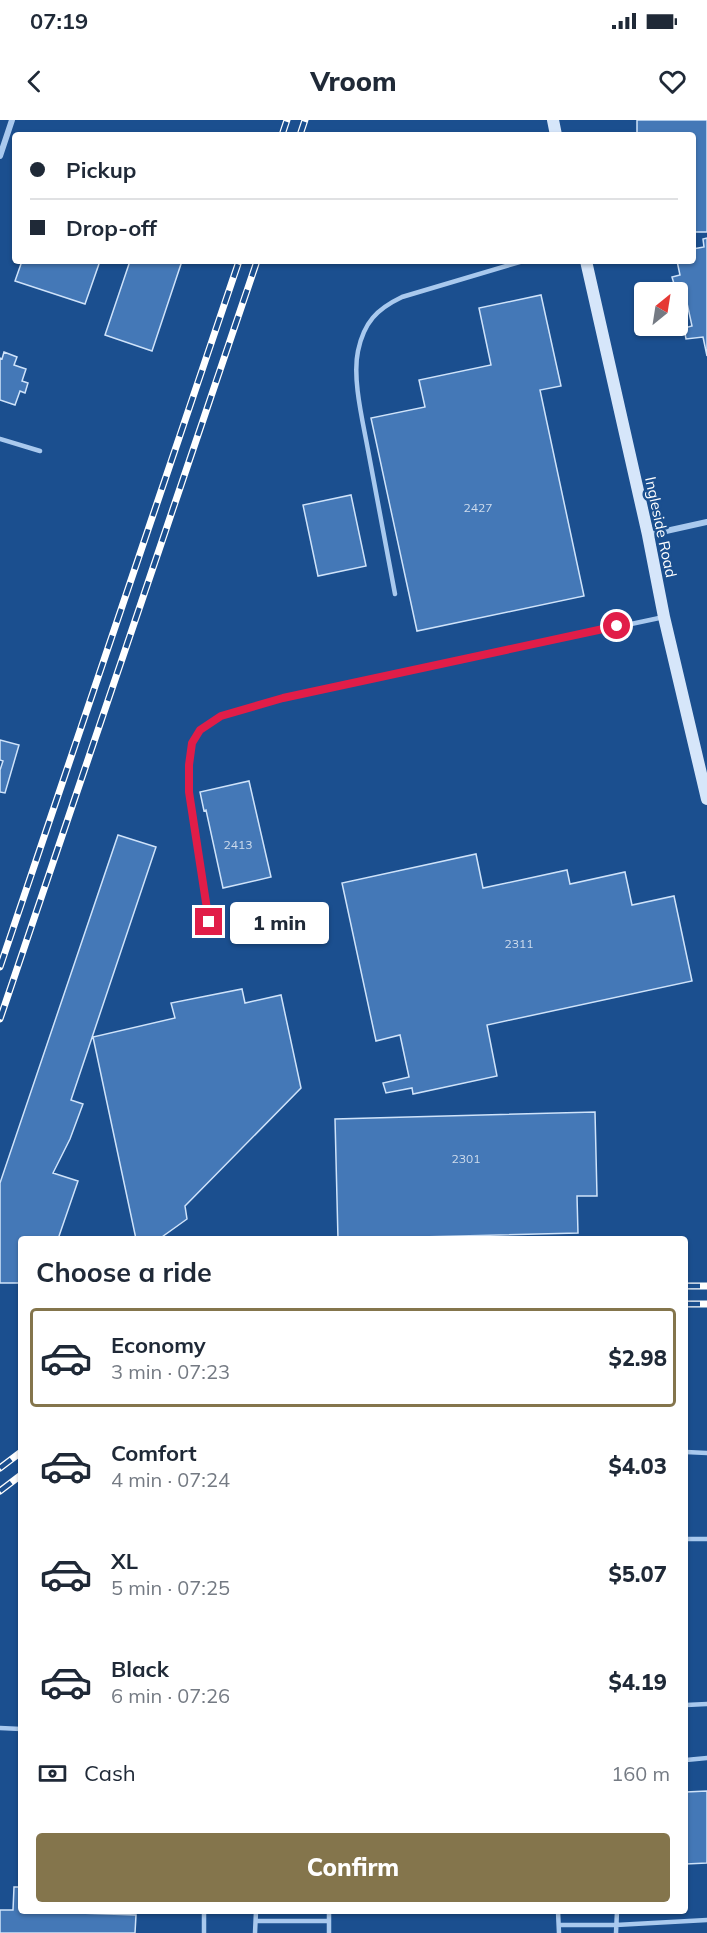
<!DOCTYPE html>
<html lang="en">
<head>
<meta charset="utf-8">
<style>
	:root { --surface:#fff; --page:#f6f6f7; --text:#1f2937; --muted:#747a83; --line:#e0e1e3; --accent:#84754c }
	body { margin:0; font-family:Mulish,sans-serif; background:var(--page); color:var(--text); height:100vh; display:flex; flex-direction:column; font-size:22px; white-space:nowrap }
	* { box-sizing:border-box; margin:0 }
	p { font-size:20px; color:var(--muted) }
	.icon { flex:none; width:33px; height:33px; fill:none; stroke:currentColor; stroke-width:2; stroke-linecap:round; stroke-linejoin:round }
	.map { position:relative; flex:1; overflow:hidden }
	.sheet { position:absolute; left:18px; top:1116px; width:670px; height:678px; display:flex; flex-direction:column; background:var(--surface); border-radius:6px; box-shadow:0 2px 4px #0004 }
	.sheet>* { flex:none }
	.hud { position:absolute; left:12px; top:12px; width:684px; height:132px; border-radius:6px; box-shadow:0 2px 4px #0004; display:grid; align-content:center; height:132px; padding:0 18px; background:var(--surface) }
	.needle { width:39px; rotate:30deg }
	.controls { position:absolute; left:634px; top:162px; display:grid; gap:12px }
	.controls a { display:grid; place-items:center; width:54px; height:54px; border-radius:6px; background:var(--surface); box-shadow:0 2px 4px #0004; font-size:30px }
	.end { position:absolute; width:27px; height:27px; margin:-14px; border:8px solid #e11d48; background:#fff; box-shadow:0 0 0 3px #fff }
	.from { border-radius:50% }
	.bubble { position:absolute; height:42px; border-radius:6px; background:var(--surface); box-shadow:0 2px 4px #0004; font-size:20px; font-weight:800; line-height:42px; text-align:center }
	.hud b { display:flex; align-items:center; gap:21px; height:57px; font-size:22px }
	.hud b+b { border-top:2px solid var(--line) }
	.hud i { width:15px; height:15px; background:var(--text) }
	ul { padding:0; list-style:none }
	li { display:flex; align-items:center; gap:18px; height:99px; margin:0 12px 9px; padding:0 6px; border:3px solid transparent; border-radius:6px }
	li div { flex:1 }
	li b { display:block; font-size:22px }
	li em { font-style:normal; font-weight:800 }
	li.on { border-color:var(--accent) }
	li>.icon { width:54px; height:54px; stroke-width:1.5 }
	h2 { padding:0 18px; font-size:27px; line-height:72px }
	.pay { display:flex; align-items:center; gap:15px; height:66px; padding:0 18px; font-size:22px }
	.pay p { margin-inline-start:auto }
	.button { display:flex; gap:12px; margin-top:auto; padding:12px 18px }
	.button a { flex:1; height:69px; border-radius:6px; background:var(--accent); color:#fff; font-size:24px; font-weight:800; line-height:69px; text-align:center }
	.status { display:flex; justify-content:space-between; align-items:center; height:42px; padding:0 30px; background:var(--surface); direction:ltr }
	.status svg { height:16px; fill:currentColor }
	header { display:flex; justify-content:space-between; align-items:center; height:78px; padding:0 18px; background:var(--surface); font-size:27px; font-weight:800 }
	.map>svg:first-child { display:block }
	.building { fill:#4478b7; stroke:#cfe3fa; stroke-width:1.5 }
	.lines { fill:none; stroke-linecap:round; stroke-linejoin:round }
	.lane { stroke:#a9c9ee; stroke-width:4.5 }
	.street { stroke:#a9c9ee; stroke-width:6 }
	.secondary { stroke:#d6e6fa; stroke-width:12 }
	.rail-casing { stroke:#fff; stroke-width:7 }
	.rail { stroke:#1b4f8f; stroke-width:4.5; stroke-dasharray:14; stroke-linecap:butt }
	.route { stroke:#e11d48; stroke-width:8 }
	.labels { text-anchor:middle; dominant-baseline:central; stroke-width:5; stroke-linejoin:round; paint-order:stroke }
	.number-label { font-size:12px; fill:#d0dded }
	.street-label { font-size:15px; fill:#fff; stroke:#1b4f8f }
</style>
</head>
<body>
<div class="status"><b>07:19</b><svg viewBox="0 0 49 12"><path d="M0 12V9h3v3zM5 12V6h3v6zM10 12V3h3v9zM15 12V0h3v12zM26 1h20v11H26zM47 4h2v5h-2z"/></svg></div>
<header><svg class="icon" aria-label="back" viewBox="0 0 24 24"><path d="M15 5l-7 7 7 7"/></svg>Vroom<svg class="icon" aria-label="heart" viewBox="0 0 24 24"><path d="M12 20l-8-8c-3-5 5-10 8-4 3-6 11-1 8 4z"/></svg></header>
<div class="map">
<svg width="707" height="1813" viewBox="0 0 707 1813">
	<rect width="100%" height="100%" fill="#1b4f8f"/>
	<path class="building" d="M637 0H707V112H693V15H637Z
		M707 118V236L703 217 686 219 684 208 692 206 683 165 675 167 672 157 680 155 677 141H693V129L704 127 703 119Z
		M22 141H100L85 184 15 161Z
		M130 141H182L152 231 105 215Z
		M541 175 561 266 540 270 584 476 417 511 371 298 425 287 419 260 491 245 479 188Z
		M4 232 17 237 14 245 26 249 22 261 28 263 25 273 20 271 15 285 0 280V238L2 239Z
		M351 375 366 446 318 456 303 385Z
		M0 620 19 625 5 673 0 672V650L3 641 0 640Z
		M249 661 271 757 223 768 206 690 204 691 200 672Z
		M118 715 156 727 71 980 83 984 70 1019 53 1053 78 1061 58 1119H21V1163H0V1063Z
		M476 734 483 768 567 750 570 764 625 752 632 785 674 776 692 861 487 905 497 956 413 974 412 968 386 973 383 963 409 957 400 915 376 921 342 763Z
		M242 869 245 883 281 875 301 968 185 1086 187 1099 159 1119H136L93 917 175 898 171 883Z
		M595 992 597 1076H577L578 1113 338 1119 335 999Z
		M707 1671V1743L686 1744V1672Z
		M14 1767H21V1791L136 1795 135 1813H0V1790H13Z"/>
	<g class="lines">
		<path class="lane" d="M0 319 40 331
			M395 474C386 426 377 378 368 330 363 302 352 259 358 231 364 202 377 189 402 177L523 141
			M209 802 189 672V645L192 623 200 611 221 596 283 578 664 497
			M686 1332 707 1333
			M686 1419H707
			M686 1585 707 1584
			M0 1608 21 1609
			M686 1640 707 1638
			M329 1791V1813
			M558 1791 559 1813
			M256 1801H329
			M559 1805H616L707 1800
			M204 1813V1791
			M255 1813 256 1791
			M616 1813 617 1791"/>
		<path class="street" d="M0 36 12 0
			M648 415 707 402"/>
		<path class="secondary" d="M553 0 556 15
			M586 141 648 415 664 497 707 679"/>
		<g class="rail-casing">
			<path id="rail" d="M282 15 287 0
				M300 15 305 0
				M0 847 239 141
				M0 899 257 141
				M686 1166H707
				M686 1184H707
				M0 1348 21 1332
				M0 1371 21 1355"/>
		</g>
		<use href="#rail" class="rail"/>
	</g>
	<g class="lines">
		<path class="route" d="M209 802 189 672V645L192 623 200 610 221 596 283 578 617 506"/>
	</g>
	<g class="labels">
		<g class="number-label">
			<text x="478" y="387">2427</text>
			<text x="238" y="724">2413</text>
			<text x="519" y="823">2311</text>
			<text x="466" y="1038">2301</text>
		</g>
		<g class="street-label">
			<text transform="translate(661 407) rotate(78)">Ingleside Road</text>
		</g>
	</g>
</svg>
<div class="controls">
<a><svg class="needle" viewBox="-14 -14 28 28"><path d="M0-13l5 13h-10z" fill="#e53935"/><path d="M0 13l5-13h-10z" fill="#747a83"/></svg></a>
</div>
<i class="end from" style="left:617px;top:506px"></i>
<i class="end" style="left:209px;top:802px"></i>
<div class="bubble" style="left:230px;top:782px;width:99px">1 min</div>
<div class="hud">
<b><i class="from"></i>Pickup</b>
<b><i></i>Drop-off</b>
</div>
<section class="sheet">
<h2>Choose a ride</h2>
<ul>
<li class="on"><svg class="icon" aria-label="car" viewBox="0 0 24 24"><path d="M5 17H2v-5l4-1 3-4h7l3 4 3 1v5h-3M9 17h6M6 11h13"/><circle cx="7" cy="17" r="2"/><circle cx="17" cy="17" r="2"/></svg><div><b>Economy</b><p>3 min · 07:23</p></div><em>$2.98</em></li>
<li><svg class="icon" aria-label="car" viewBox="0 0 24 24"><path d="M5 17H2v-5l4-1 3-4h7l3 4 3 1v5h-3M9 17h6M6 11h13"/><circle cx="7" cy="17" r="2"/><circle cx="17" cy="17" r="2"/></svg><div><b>Comfort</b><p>4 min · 07:24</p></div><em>$4.03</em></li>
<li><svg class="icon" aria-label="car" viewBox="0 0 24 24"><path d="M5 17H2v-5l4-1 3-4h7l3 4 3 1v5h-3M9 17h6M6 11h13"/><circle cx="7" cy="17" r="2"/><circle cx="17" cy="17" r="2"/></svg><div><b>XL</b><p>5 min · 07:25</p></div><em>$5.07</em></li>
<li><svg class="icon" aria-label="car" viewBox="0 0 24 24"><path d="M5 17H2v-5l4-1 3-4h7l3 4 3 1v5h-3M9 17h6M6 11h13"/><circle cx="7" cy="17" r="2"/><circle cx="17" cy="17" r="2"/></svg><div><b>Black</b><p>6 min · 07:26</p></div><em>$4.19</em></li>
</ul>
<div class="pay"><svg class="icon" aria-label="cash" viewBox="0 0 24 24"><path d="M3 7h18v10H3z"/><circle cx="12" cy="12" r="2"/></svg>Cash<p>160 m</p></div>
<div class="button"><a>Confirm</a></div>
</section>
</div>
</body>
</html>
